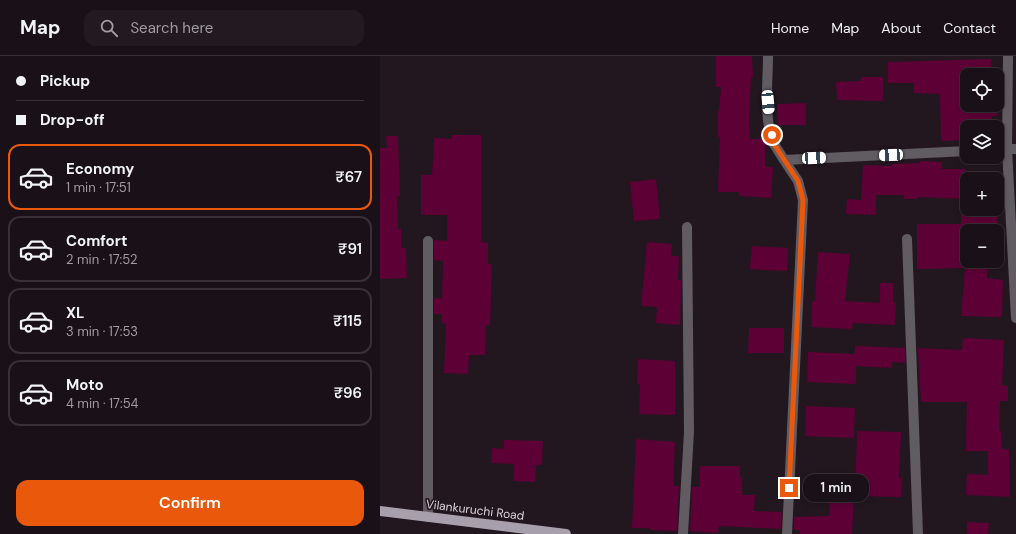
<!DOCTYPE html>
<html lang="en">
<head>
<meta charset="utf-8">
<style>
	:root { --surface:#1a1017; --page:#231920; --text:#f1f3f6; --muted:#9f9da1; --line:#383036; --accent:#ea580c }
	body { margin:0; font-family:"DM Sans",sans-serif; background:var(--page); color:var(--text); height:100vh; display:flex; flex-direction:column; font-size:15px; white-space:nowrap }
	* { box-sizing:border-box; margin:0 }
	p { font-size:13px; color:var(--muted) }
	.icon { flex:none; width:22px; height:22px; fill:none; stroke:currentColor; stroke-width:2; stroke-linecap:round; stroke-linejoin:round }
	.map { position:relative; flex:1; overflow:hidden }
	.side { display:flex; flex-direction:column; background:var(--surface); width:380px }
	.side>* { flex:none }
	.hud { display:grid; align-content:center; height:88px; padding:0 16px; background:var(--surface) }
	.controls { position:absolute; left:580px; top:12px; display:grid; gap:8px }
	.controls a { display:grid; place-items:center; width:44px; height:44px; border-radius:8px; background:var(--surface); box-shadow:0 2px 6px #0003,0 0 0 1px var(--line); font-size:20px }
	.end { position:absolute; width:18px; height:18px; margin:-9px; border:5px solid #ea580c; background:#fff; box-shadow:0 0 0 2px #fff }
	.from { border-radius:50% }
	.bubble { position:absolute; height:28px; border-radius:12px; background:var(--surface); box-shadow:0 2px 6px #0003,0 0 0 1px var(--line); font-size:13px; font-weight:600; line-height:28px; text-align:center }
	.car { position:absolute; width:12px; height:24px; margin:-12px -6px; border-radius:5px; box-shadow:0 0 3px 1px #0007; background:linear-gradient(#fff 24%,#345 0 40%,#fff 0 76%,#345 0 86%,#fff 0) }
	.hud b { display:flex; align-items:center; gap:14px; height:38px; font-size:15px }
	.hud b+b { border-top:1px solid var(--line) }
	.hud i { width:10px; height:10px; background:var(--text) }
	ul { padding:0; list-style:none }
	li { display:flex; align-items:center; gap:12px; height:66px; margin:0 8px 6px; padding:0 8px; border:2px solid var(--line); border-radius:12px }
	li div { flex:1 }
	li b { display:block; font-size:15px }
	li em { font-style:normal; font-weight:600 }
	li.active { border-color:var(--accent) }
	li>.icon { width:36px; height:36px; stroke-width:1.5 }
	.button { display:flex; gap:8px; margin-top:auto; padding:8px 16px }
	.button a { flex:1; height:46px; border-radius:12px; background:var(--accent); color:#fff; font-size:16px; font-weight:600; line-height:46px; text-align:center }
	header { display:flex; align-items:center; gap:24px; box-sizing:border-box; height:56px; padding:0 20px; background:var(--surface); border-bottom:1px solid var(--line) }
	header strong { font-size:19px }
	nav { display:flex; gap:22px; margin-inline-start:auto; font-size:14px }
	.search { width:280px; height:36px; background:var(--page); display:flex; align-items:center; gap:10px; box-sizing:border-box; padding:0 14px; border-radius:12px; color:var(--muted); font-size:15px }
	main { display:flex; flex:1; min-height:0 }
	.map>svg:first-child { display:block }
	.building { fill:#5d0036 }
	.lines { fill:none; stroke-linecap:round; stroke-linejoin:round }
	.minor { stroke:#605c62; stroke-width:10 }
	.major { stroke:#a79fab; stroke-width:10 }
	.route { stroke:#ea580c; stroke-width:5 }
	.labels { text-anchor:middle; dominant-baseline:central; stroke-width:3.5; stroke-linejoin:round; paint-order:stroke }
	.street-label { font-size:12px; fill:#ddd5db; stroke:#22161f }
</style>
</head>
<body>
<header>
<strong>Map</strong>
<div class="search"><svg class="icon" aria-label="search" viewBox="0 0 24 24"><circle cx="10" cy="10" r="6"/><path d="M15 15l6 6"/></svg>Search here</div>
<nav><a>Home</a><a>Map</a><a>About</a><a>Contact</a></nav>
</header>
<main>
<section class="side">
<div class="hud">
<b><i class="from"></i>Pickup</b>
<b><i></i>Drop-off</b>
</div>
<ul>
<li class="active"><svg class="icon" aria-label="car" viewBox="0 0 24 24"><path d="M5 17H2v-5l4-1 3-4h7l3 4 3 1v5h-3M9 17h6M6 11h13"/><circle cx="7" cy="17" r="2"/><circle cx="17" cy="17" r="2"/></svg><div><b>Economy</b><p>1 min · 17:51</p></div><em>₹67</em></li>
<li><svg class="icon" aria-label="car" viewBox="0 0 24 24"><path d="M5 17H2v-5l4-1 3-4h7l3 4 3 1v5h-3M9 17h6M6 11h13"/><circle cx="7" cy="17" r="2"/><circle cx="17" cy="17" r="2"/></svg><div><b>Comfort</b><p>2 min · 17:52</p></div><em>₹91</em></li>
<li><svg class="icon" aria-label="car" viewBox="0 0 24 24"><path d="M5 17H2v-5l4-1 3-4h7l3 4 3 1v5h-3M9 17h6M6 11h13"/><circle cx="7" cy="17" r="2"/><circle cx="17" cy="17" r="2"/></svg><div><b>XL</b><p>3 min · 17:53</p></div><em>₹115</em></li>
<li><svg class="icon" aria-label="car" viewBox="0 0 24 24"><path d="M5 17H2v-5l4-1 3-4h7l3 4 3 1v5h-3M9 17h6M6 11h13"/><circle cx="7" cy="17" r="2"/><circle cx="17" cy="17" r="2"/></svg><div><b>Moto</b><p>4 min · 17:54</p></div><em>₹96</em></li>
</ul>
<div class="button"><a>Confirm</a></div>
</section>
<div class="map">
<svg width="636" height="478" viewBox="0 0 636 478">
	<rect width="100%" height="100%" fill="#22161f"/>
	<path class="building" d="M336 0H372L373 21H371L369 67 370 83H385V111H393L391 142 359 140V136H338L340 81H338V55H339L341 31H336Z
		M611 3 612 19H587V49H617V60H612L611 71H587V84L561 85 560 38 534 37V27H508V6Z
		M481 21H503V45L457 44 456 26 481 25Z
		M426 47V69H398L397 48Z
		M72 79H101V186L108 187V208H112L110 269H106L105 299H89L88 318 64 317 66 268 62 267V258H54V242L62 243 63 205 54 204V184L67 185V159H41V119H52L54 82 72 83Z
		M6 80H18L20 140H17L18 173H21V192H26L27 222 0 223V92H7Z
		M540 105 562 106 561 113H586L587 143 538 141V143H524V139H496V159L466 158 467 143 481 144 483 109 512 110V108L540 107Z
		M276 123 280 163 254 165 250 126Z
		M581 153H618L617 174 587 175V205H608L607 222 623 224 622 261 581 260 585 212 537 213V168H581Z
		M267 186 292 188 291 200H299L298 224H301L300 269 276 267 277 251 261 250Z
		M372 190 408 192 407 215 370 213Z
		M438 196 470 198 465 245 500 247V227H513V247H516L515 269 473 267 472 273 431 271 432 245H435Z
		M369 272H404V297H368Z
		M583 282 624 284 622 329 628 330V345H620L619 375H621L622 393H629L630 441 586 439 587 418 608 419V395H586L587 346H541L538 292 582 294Z
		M475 290 525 292V307L512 306V312L476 310V328L427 326 428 296 475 298Z
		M258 303 295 305V359L259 358 260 328H257Z
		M426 350 475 352 474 382 425 380Z
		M477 375 521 376 519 422H522L521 441 475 440Z
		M256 383 295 386 293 430H299L297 475 270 474V472H252Z
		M124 384 163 385 162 409H156L155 426 133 425 134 408 111 407 112 392 124 393Z
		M320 410H360V421H362V439H375L374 455 401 456V473L339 470 338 477 310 475 312 431H320Z
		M450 438 474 439 472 478H420V474H414V461L449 460Z
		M587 466 609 467 608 478H587Z"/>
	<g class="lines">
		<path class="minor" d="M388 0C388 28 383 62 394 88 397 93 401 99 404 104
			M628 0 627 93 636 262
			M617 93H636
			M527 183 538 478
			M48 185V461
			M303 478 309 376 307 171
			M407 478 423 144 418 125 404 104 587 95"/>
		<path class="major" d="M0 455 186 478"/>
	</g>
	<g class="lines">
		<path class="route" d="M392 79 394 88 418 125 423 144 409 432"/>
	</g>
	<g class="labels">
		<g class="street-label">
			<text transform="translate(95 454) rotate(7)">Vilankuruchi Road</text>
		</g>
	</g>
</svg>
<div class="controls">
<a><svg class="icon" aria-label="locate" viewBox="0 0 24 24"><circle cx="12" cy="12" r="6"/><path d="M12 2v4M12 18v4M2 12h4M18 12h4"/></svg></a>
<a><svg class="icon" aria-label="layers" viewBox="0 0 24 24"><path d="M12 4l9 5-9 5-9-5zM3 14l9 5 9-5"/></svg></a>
<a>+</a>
<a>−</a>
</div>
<i class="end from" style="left:392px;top:79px"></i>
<i class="end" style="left:409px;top:432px"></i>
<div class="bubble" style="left:423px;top:418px;width:66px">1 min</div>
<i class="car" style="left:388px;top:46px;rotate:175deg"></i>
<i class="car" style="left:511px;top:99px;rotate:267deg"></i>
<i class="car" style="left:434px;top:102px;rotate:87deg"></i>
</div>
</main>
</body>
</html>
